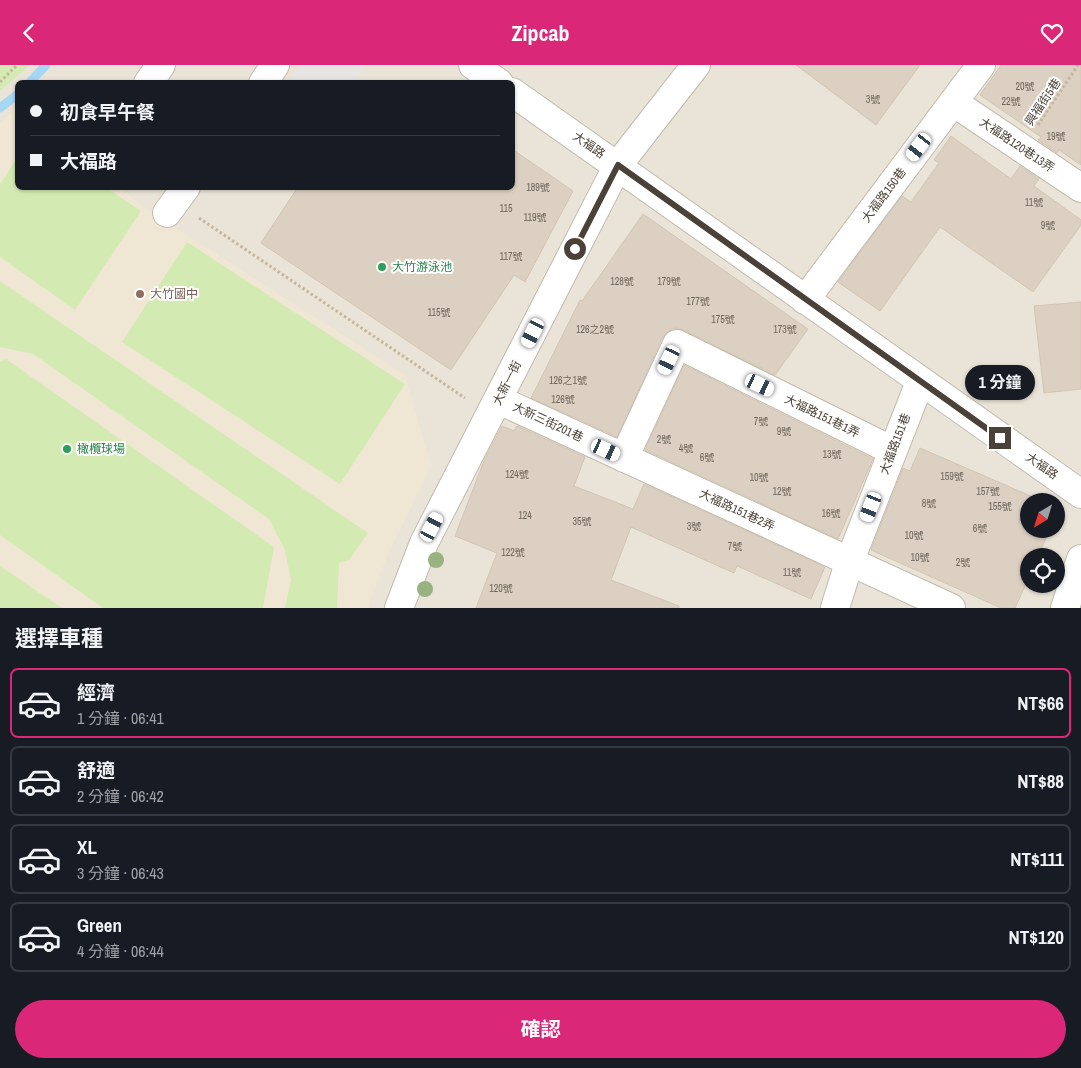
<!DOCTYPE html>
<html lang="zh-TW">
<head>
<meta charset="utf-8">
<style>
	:root { --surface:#171b24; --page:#20242c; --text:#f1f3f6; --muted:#9ea1a6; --line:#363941; --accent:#db2777 }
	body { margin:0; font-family:"Archivo Narrow","Noto Sans TC",sans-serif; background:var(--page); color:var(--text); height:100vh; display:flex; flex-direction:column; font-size:19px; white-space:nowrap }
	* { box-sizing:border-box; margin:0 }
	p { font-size:16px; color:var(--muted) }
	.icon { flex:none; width:28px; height:28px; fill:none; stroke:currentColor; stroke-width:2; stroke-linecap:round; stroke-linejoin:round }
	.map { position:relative; height:543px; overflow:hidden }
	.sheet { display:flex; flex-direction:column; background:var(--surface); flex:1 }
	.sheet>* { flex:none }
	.guide { position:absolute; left:15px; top:15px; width:500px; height:110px; border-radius:8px; box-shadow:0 1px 4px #0004; display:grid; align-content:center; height:110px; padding:0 15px; background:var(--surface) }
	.needle { width:32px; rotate:218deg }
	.buttons { position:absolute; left:1020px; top:428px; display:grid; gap:10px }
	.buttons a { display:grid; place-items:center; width:45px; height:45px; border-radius:50%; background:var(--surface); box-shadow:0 1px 4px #0004; font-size:25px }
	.end { position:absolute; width:22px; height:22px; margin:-11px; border:6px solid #4a4238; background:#fff; box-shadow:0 0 0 2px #fff }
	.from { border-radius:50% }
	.bubble { position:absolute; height:35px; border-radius:18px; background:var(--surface); box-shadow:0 1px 4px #0004; font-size:16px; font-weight:700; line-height:35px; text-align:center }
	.car { position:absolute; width:15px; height:30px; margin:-15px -8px; border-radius:6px; box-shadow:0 0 4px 1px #0007; background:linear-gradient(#fff 24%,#345 0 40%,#fff 0 76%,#345 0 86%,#fff 0) }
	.guide b { display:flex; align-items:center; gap:18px; height:48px; font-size:19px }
	.guide b+b { border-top:1px solid var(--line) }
	.guide i { width:12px; height:12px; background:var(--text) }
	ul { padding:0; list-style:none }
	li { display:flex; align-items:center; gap:15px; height:70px; margin:0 10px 8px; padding:0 5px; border:2px solid var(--line); border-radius:8px }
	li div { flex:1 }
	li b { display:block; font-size:19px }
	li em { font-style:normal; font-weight:700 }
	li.selected { border-color:var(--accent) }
	li>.icon { width:45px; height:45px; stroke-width:1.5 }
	h2 { padding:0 15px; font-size:22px; line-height:60px }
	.action { display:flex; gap:10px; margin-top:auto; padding:10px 15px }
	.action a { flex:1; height:58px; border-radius:30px; background:var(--accent); color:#fff; font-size:20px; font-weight:700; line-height:58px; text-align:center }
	header { display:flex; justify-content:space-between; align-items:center; height:65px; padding:0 15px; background:var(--accent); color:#fff; font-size:22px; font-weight:700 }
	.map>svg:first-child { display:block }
	.residential { fill:#eae4d8; fill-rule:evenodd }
	.education { fill:#efe7d4 }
	.green { fill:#d3ebb2 }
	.parking { fill:#e7e5e2 }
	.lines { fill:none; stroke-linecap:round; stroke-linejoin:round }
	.stream { stroke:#a5d6f4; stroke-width:9 }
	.building { fill:#dbd0c2; stroke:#d3c5b2 }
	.minor-casing { stroke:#c2baac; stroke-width:30 }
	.path { stroke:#c4b59d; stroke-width:3; stroke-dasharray:2.5 2.5; stroke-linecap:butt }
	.minor { stroke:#fff; stroke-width:28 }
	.tree { fill:#98b37f }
	.route { stroke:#4a4238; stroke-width:6 }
	.leisure-dot { fill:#2e9e5b; stroke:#fff; stroke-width:2 }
	.education-dot { fill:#8d6e63; stroke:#fff; stroke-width:2 }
	.labels { text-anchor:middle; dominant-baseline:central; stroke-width:4; stroke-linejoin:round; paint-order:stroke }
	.number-label { font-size:10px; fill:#6e665a }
	.street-label { font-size:12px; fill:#4a4238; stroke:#fff }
	.leisure-label { font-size:12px; fill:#27864d; stroke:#fff; text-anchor:start }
	.education-label { font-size:12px; fill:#785e54; stroke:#fff; text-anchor:start }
</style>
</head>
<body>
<header><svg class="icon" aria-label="back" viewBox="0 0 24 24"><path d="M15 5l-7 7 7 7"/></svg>Zipcab<svg class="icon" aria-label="heart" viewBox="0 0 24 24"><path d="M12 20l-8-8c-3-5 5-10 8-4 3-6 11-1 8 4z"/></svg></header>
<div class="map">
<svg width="1081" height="543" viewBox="0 0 1081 543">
	<rect width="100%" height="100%" fill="#f6f2ea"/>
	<path class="residential" d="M0 0H1081V543H0ZM18 18H512V122H18ZM1029 436H1056V464H1029ZM1029 491H1056V519H1029Z"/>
	<path class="education" d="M15 45 18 47V122L119 123 154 149 405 310 431 401 387 491 368 543H0V58Z"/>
	<path class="green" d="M0 0H30L0 26Z
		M17 93 18 122 107 123 141 146 75 245 0 192V119Z
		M187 177 405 319 340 419 122 277Z
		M0 216 368 468 349 495 339 498 337 543H285L291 516 285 485 269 454 33 289 0 282Z
		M6 294 274 482 263 543H103L0 470V297Z
		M0 501 62 543H0Z"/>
	<path class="parking" d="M300 0H367L355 17H288Z"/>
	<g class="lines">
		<path class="stream" d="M29 18 46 0
			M0 43 18 29"/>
	</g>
	<path class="building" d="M796 0H920L876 60Z
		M1001 0H1081V100L1059 85 1057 88 1038 75 1041 72 980 30Z
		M951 71 1011 114 1020 101 1039 114 1034 121 1081 155V160L1033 227 940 162 880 246 838 217 902 131 911 137 939 98 934 95Z
		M512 84 573 126 525 217 514 210 451 305 261 178 298 122H512Z
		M643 149 808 264 775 310 684 265 676 263 669 266 663 272 617 372 531 333 580 235 582 236Z
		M1081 237V324L1044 328 1034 241Z
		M684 300 873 394 838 474 645 385Z
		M502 361 514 366 517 361 585 392 574 421 633 444 644 419 825 502 811 534 737 501 734 508 631 462 611 515 679 541V543H476L497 488 455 471 484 396Z
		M920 383 1042 436H1029V464H1050L1038 491H1029V512L1015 543H1001L871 485 903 403 910 406Z"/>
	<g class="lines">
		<g class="minor-casing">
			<path id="minor" d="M473 0 499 18
				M148 18 161 0
				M263 18 275 0
				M512 27 1081 429
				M953 37 1081 123
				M167 148 186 122
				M805 235 981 0
				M499 335 951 543
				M624 393 677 279 893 386
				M399 543 424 478 618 100 696 0
				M835 543 849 498 920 317
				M1065 543 1081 494"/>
		</g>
		<path class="path" d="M0 17 17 0
			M1038 60 1078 0
			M199 153 465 333"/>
		<use href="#minor" class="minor"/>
	</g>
	<g class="tree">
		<circle cx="436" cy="495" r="8"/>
		<circle cx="425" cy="524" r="8"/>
	</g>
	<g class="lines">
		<path class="route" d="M575 184 618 100 1000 373"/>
	</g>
	<g class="leisure-dot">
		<circle cx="382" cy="202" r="5"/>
		<circle cx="67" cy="384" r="5"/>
	</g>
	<circle class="education-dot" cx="140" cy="229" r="5"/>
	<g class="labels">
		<g class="number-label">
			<text x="1025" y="21">20號</text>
			<text x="873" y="34">3號</text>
			<text x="1011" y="36">22號</text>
			<text x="1056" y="71">19號</text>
			<text x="538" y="122">189號</text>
			<text x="1034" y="137">11號</text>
			<text x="506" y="143">115</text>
			<text x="535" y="152">119號</text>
			<text x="1048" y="160">9號</text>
			<text x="511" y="191">117號</text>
			<text x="622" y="216">128號</text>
			<text x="669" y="216">179號</text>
			<text x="698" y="236">177號</text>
			<text x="439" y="247">115號</text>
			<text x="723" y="254">175號</text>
			<text x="595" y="264">126之2號</text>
			<text x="785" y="264">173號</text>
			<text x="568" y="315">126之1號</text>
			<text x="563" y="334">126號</text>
			<text x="761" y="356">7號</text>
			<text x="784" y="366">9號</text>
			<text x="664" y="374">2號</text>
			<text x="686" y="383">4號</text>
			<text x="832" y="389">13號</text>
			<text x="707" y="392">6號</text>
			<text x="517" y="409">124號</text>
			<text x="952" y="411">159號</text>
			<text x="759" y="412">10號</text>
			<text x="782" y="426">12號</text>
			<text x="988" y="426">157號</text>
			<text x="929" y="438">8號</text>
			<text x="1000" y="441">155號</text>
			<text x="831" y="448">16號</text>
			<text x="525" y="450">124</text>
			<text x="582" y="456">35號</text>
			<text x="694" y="461">3號</text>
			<text x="980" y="463">6號</text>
			<text x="914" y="470">10號</text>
			<text x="735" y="481">7號</text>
			<text x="513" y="487">122號</text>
			<text x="920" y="492">10號</text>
			<text x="963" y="497">2號</text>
			<text x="792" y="507">11號</text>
			<text x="501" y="523">120號</text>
		</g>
		<g class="street-label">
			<text transform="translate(1043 37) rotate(-56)">興福街5巷</text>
			<text transform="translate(589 80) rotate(35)">大福路</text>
			<text transform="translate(1017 80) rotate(34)">大福路120巷13弄</text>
			<text transform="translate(884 130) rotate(-53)">大福路150巷</text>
			<text transform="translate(507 318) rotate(-63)">大新一街</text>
			<text transform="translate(822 351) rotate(26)">大福路151巷1弄</text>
			<text transform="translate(548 357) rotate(25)">大新三街201巷</text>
			<text transform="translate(895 379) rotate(-69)">大福路151巷</text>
			<text transform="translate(1042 401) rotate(35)">大福路</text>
			<text transform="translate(737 445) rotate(25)">大福路151巷2弄</text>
		</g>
		<g class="leisure-label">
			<text x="392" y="202">大竹游泳池</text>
			<text x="77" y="384">橄欖球場</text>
		</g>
		<g class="education-label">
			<text x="150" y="229">大竹國中</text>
		</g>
	</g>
</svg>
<div class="buttons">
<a><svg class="needle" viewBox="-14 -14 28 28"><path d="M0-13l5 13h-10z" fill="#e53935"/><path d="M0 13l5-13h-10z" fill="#9ea1a6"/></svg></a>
<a><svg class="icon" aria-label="locate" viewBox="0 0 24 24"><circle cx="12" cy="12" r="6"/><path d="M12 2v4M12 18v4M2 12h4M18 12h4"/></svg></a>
</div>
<i class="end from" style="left:575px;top:184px"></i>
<i class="end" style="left:1000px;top:373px"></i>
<div class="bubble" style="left:965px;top:300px;width:70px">1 分鐘</div>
<i class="car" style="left:919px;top:82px;rotate:217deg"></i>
<i class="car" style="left:533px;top:268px;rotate:207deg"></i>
<i class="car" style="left:669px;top:295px;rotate:205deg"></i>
<i class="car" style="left:760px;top:320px;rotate:116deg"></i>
<i class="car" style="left:606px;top:385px;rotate:115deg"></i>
<i class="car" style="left:871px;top:442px;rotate:201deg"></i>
<i class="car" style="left:432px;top:462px;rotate:28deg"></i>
<div class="guide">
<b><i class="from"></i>初食早午餐</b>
<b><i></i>大福路</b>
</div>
</div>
<section class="sheet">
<h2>選擇車種</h2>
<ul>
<li class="selected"><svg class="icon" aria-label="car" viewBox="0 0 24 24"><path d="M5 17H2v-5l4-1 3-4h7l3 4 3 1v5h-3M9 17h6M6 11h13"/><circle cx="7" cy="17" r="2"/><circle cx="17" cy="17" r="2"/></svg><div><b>經濟</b><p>1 分鐘 · 06:41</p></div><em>NT$66</em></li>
<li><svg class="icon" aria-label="car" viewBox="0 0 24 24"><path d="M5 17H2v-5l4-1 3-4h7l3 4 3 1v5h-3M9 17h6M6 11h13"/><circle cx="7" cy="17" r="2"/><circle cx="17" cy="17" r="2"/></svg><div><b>舒適</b><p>2 分鐘 · 06:42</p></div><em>NT$88</em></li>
<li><svg class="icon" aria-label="car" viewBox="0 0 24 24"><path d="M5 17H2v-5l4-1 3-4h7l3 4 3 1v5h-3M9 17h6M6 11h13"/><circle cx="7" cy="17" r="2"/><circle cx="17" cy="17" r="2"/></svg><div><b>XL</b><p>3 分鐘 · 06:43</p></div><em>NT$111</em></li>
<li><svg class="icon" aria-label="car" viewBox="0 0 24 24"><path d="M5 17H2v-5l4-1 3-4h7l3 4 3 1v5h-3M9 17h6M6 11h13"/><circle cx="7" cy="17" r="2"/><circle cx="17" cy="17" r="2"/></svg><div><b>Green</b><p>4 分鐘 · 06:44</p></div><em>NT$120</em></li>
</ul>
<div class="action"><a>確認</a></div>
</section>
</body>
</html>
